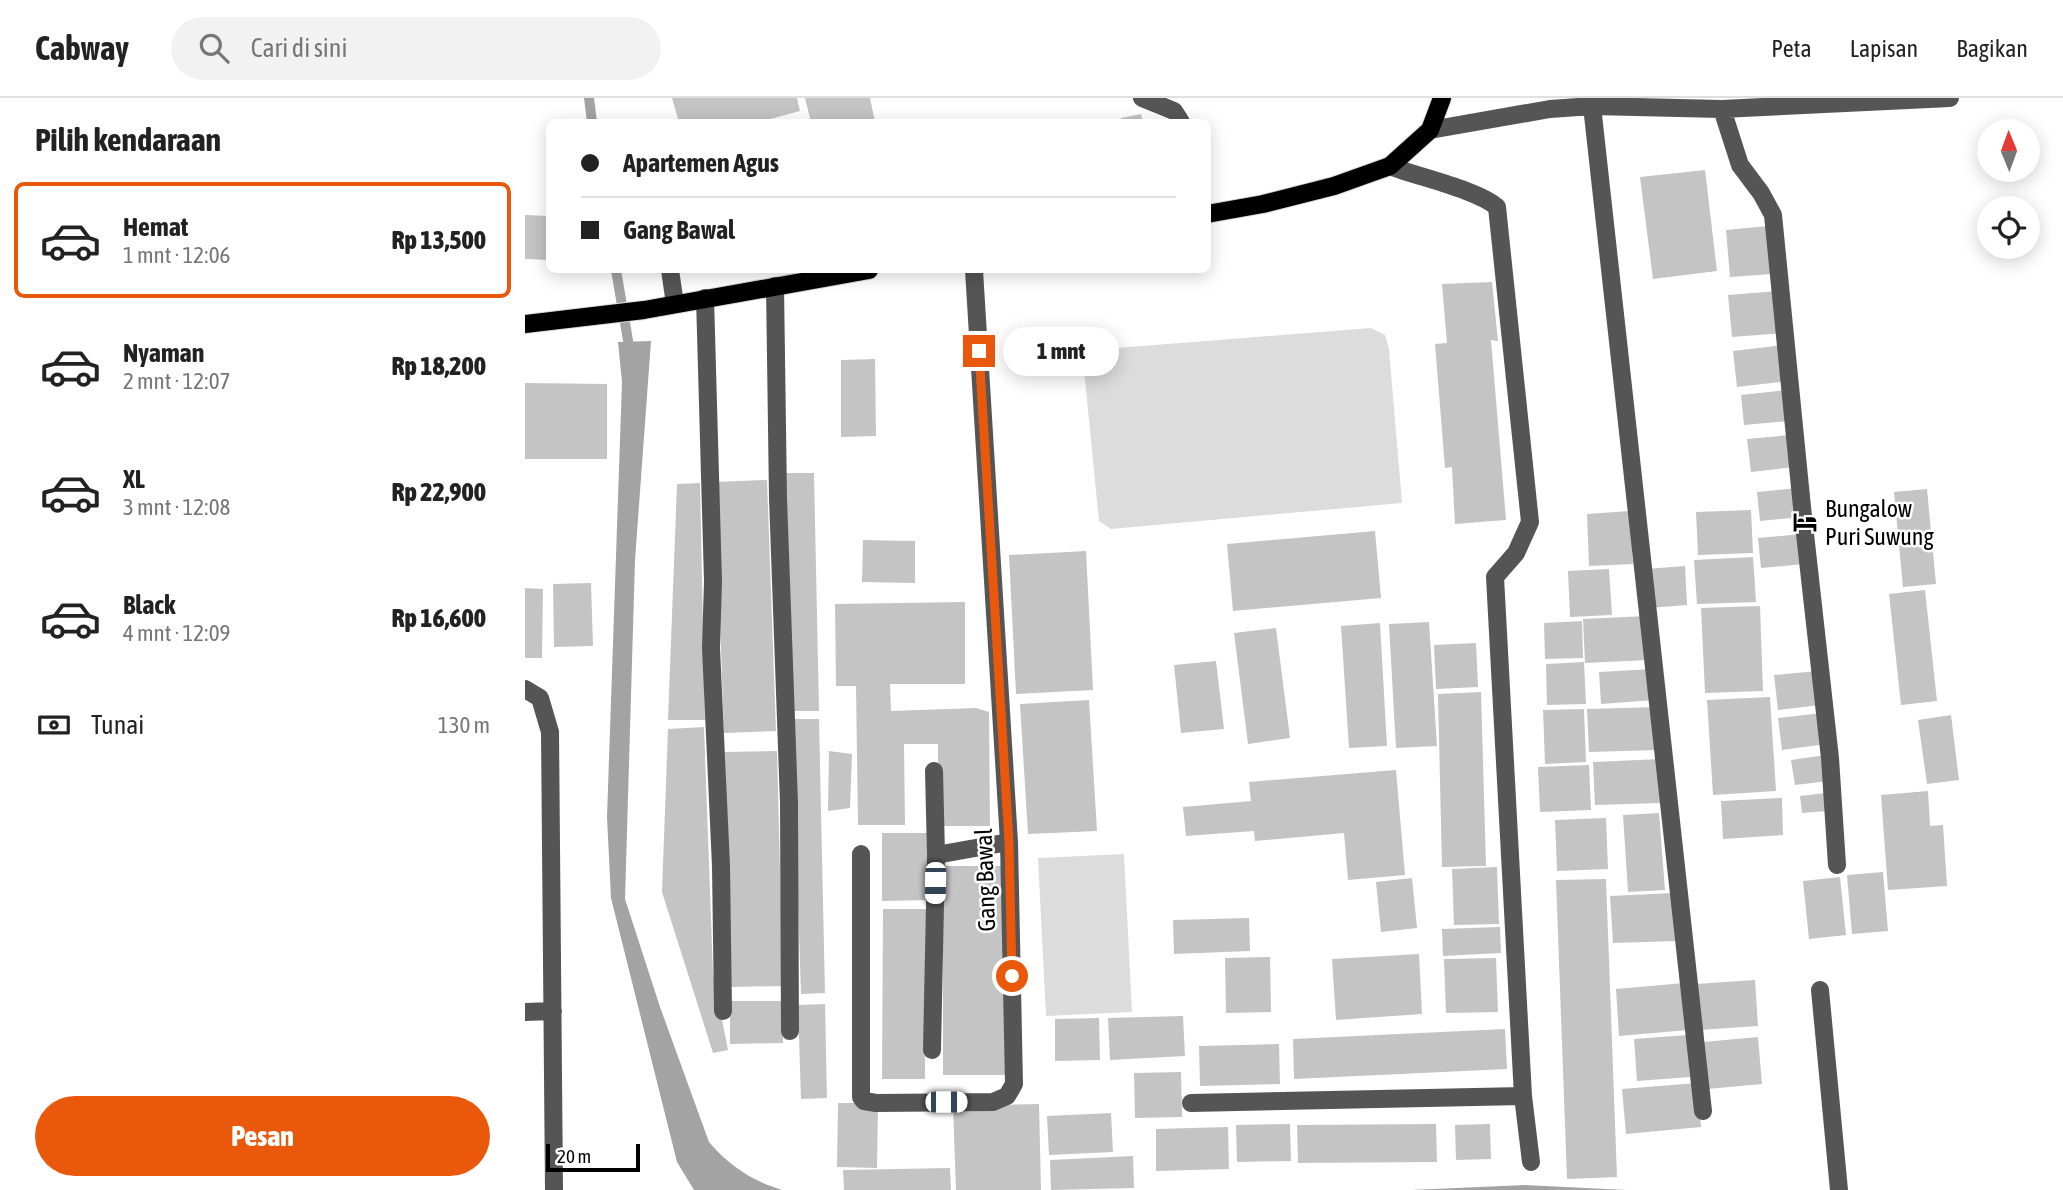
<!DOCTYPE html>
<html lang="id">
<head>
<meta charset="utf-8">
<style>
	:root { --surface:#fff; --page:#f2f2f2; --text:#222; --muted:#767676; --line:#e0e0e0; --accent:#ea580c }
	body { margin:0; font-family:"Asap Condensed",sans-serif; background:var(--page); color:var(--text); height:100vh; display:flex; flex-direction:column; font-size:26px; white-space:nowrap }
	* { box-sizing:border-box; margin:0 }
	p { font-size:23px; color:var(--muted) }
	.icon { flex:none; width:38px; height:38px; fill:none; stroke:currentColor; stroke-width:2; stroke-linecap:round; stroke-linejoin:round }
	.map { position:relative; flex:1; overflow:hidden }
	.panel { display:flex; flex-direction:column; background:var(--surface); width:525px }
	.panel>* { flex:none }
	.top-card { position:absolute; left:21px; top:21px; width:665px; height:154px; border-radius:10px; box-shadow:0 4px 18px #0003; display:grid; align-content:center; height:154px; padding:0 35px; background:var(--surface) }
	.needle { width:46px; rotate:359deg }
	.controls { position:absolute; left:1452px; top:21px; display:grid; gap:14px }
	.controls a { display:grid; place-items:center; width:63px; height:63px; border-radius:50%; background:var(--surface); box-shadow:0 4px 18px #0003; font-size:35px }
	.scale { position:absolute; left:21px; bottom:18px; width:94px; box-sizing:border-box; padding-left:7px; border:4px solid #000; border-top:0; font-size:19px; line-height:24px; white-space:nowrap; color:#000; -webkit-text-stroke:5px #fff; paint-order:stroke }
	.end { position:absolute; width:32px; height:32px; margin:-16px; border:9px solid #ea580c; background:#fff; box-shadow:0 0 0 4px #fff }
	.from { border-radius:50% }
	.bubble { position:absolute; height:49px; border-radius:24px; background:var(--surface); box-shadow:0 4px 18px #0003; font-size:23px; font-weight:800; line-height:49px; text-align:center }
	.car { position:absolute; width:21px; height:42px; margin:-21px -10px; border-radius:9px; box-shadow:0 0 5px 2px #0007; background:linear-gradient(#fff 24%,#345 0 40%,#fff 0 76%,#345 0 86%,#fff 0) }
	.top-card b { display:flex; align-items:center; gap:24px; height:66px; font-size:26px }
	.top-card b+b { border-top:2px solid var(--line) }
	.top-card i { width:18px; height:18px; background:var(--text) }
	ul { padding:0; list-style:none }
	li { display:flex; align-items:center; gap:21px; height:116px; margin:0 14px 10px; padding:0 21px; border:4px solid transparent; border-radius:10px }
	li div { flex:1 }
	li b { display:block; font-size:26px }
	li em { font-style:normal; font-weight:800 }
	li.current { border-color:var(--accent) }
	li>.icon { width:63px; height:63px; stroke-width:1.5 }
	h2 { padding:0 35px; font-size:32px; line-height:84px }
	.pay { display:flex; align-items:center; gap:18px; height:77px; padding:0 35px; font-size:26px }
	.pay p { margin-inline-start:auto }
	.primary-button { display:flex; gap:14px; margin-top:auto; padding:14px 35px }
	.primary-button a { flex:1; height:80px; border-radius:42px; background:var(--accent); color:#fff; font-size:28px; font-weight:800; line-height:80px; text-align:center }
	header { display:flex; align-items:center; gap:42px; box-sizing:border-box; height:98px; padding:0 35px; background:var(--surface); border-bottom:2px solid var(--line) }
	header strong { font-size:33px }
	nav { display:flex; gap:38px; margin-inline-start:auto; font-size:24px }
	.search { width:490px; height:63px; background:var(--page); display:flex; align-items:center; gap:18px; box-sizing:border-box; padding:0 24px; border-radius:38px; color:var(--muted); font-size:26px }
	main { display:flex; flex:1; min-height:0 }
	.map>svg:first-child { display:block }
	.green { fill:#dcdcdc }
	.water { fill:#a3a3a3 }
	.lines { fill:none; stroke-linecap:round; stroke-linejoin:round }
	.stream { stroke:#a3a3a3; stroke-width:10 }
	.building { fill:#c4c4c4 }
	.major-casing { stroke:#dbdbdb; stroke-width:20 }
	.minor { stroke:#555; stroke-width:18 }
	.major { stroke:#000; stroke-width:18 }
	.route { stroke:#ea580c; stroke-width:9 }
	.labels { text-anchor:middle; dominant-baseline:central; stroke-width:5; stroke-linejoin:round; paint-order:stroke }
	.poi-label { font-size:24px; fill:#000; stroke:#fff; text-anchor:start }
	.street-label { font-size:24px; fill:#000; stroke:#fff }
</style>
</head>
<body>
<header>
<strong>Cabway</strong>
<div class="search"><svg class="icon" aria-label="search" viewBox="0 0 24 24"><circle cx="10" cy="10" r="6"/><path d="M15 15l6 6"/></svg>Cari di sini</div>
<nav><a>Peta</a><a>Lapisan</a><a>Bagikan</a></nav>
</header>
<main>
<section class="panel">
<h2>Pilih kendaraan</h2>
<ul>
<li class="current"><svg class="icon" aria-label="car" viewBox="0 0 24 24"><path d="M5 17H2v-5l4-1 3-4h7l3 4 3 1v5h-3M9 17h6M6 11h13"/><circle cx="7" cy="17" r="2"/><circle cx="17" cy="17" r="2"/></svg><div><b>Hemat</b><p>1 mnt · 12:06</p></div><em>Rp 13,500</em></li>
<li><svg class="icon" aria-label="car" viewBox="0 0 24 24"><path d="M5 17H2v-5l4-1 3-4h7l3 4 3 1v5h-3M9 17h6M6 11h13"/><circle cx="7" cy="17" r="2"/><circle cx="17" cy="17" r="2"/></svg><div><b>Nyaman</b><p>2 mnt · 12:07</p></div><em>Rp 18,200</em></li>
<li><svg class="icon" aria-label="car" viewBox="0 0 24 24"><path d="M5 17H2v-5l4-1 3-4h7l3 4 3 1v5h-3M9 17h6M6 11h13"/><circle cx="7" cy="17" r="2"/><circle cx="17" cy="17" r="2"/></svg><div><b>XL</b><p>3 mnt · 12:08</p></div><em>Rp 22,900</em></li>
<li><svg class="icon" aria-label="car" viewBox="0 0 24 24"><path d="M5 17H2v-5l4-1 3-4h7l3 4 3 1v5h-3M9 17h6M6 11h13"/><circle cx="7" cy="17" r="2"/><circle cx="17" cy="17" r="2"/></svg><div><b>Black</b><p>4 mnt · 12:09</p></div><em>Rp 16,600</em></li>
</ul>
<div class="pay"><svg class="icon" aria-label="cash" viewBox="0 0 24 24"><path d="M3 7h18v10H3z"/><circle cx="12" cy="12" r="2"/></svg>Tunai<p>130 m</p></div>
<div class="primary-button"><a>Pesan</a></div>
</section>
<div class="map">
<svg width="1538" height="1092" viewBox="0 0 1538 1092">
	<rect width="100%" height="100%" fill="#fff"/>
	<path class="green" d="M846 230 860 237 864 251 877 405 586 431 574 423 558 262 566 252Z
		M599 756 607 914 521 918 513 760Z"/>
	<path class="water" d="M126 243 110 462 100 801 135 909 184 1044C203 1067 229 1084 257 1092H169L152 1064 86 800 82 719 97 284 93 244Z
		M1000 1087 1101 1092H886Z"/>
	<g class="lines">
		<path class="stream" d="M64 0 67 24
			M91 172 105 254"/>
	</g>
	<path class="building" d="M147 0H272L275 13 234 24H154Z
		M280 0H345L350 24H286Z
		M616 16 618 24H597L596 20Z
		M1180 72 1192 173 1128 181 1115 79Z
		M0 117 24 118V162L0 161Z
		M1243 128 1247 176 1205 179 1201 132Z
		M967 184 973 243 966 242 981 422 930 426 927 369 920 370 910 246 922 245 917 186Z
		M1253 193 1257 235 1207 239 1203 197Z
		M1260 247 1264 283 1212 289 1208 253Z
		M350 261 351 338 316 339V262Z
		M0 285 82 286V361H0Z
		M1261 292 1265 323 1219 327 1216 297Z
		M1265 337 1269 369 1226 374 1222 341Z
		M261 375H289L294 613H265Z
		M242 382 251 633 199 635 190 384Z
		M175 385 180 622H143L152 386Z
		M1272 390 1275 419 1235 423 1232 394Z
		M1402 391 1411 486 1378 489 1369 394Z
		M1226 412 1228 455 1173 457 1171 414Z
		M1105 413 1108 466 1064 468 1062 416Z
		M850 433 856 500 708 513 702 446Z
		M1276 436 1279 466 1236 470 1233 440Z
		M338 442 390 443V485L337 484Z
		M561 453 568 592 491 596 484 457Z
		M1228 459 1231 504 1172 506 1169 462Z
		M1160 468 1162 507 1124 510 1121 471Z
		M1084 471 1087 517 1045 519 1043 473Z
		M66 485 68 548 29 549 28 486Z
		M0 490 18 491 17 560H0Z
		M1400 492 1412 603 1376 607 1364 496Z
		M440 504V586H365L366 613 451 610 464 614 465 728H413V646H379L380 727H333L331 588H311L310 506Z
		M1235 508 1238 593 1180 595 1176 510Z
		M1121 518 1124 562 1060 565 1058 521Z
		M1057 523 1058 560 1020 561 1019 525Z
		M904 524 912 648 871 650 864 526Z
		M855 525 862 648 824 650 816 528Z
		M751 530 765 640 723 646 709 535Z
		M951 545 953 589 911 591 909 547Z
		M691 563 699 631 656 635 649 567Z
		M1059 564 1061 606 1022 607 1021 566Z
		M1127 571 1129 602 1076 606 1074 574Z
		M1292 573 1295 607 1253 612 1249 577Z
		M956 594 961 768 917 769 913 596Z
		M1245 599 1251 693 1188 697 1182 602Z
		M564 602 572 733 503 736 495 606Z
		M1132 609 1133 652 1064 654 1062 611Z
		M1059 611 1061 664 1020 666 1018 612Z
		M1297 615 1301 646 1257 652 1253 620Z
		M1426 617 1434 682 1402 686 1393 622Z
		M267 621H294L300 895 276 896Z
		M179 629 188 876 203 952 188 955 137 794 143 631Z
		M252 653 258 888 206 889 200 654Z
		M304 653 327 656 325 710 303 713Z
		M1301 657 1304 683 1270 687 1266 662Z
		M1136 661 1137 705 1070 707 1068 664Z
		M1064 667 1066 712 1015 714 1013 669Z
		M871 672 880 777 823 782 819 735 730 743 729 733 661 738 658 709 726 703 724 684Z
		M1403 693 1405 728 1418 727 1422 788 1363 792 1356 697Z
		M1300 695 1302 713 1277 715 1275 698Z
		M1257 700 1258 737 1198 741 1196 703Z
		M1134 715 1140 792 1103 794 1098 717Z
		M1081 720 1083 771 1032 773 1030 722Z
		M357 735H405V802L357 803Z
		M418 768H481L480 977H418Z
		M972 769 974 826 929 827 927 771Z
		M1358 774 1363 833 1327 836 1322 777Z
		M1315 779 1321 837 1284 841 1278 783Z
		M887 780 892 830 856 834 851 784Z
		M1081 781 1092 1079 1042 1081 1031 782Z
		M1148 795 1152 843 1088 845 1085 798Z
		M358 811H401L400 981H357Z
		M724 820 725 853 649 856 648 822Z
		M975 829 976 855 918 858 917 831Z
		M894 856 897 916 811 922 807 861Z
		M745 859 746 914 701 915 700 860Z
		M971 860 973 914 921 915 919 861Z
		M1230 882 1233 928 1175 932 1171 886Z
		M1159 885 1163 932 1094 938 1091 891Z
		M205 903H258V945L205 946Z
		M300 906 302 1000 276 1001 273 907Z
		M658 918 660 958 585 962 583 920Z
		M574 920 575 962 530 963V921Z
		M980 931 982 971 769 981 768 941Z
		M1162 937 1165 979 1112 983 1109 941Z
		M1233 939 1237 986 1182 991 1178 944Z
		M754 946 755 986 675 988 674 948Z
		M656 974 657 1019 610 1020 609 975Z
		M1172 985 1176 1029 1101 1036 1097 991Z
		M313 1005H353L352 1070 312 1069Z
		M514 1006 516 1092H431L428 1008Z
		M586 1015 588 1054 524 1057 522 1018Z
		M765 1026 766 1063 712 1064 711 1027Z
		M911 1026 912 1064 773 1065 772 1027Z
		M965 1026 966 1061 931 1062 930 1027Z
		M703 1029 704 1071 631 1073V1031Z
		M608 1058 609 1090 526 1092 525 1062Z
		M425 1070 426 1092H319L318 1072Z"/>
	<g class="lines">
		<g class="major-casing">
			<path id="major" d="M682 116 738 106 809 88 865 68 905 32 917 0
				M0 226 119 212 344 172"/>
		</g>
		<path class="minor" d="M617 0 649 13 656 24
			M1067 8 1178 1013
			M1197 11 1215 67 1236 95 1248 117 1277 409 1305 660 1312 767
			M905 32 1025 11 1067 8 1197 11 1425 0
			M145 172 150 206
			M250 188 253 400 264 705 265 933
			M180 200 188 483 186 550 196 768 198 913
			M0 591 15 600 25 634 29 1092
			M336 756V999L339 1003 351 1005 468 1004 482 998 489 986 484 744 449 172
			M411 757 484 744
			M1295 892 1314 1092
			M0 914 28 913
			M407 952 411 757 409 673
			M998 998 1006 1064
			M666 1005 998 998 970 479 991 455 1005 424 972 109C953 92 893 79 865 68"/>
		<use href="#major" class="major"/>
	</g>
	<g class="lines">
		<path class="route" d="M454 253 484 744 487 878"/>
	</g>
	<defs>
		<g id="hotel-bare" transform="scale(1.89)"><path d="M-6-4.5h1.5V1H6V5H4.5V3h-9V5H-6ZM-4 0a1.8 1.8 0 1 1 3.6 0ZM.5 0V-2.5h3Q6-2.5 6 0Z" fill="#000" stroke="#fff" stroke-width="2.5" paint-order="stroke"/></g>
	</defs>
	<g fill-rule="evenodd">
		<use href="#hotel-bare" x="1280" y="424"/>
	</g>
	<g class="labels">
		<g class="poi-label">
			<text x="1300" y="410">Bungalow<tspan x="1300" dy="28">Puri Suwung</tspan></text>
		</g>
		<g class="street-label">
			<text transform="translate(460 782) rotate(-92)">Gang Bawal</text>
		</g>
	</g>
</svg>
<div class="controls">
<a><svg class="needle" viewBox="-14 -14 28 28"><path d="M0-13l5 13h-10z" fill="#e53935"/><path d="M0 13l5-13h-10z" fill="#767676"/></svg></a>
<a><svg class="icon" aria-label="locate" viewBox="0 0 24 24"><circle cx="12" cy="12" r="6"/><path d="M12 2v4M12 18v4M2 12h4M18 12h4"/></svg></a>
</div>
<div class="scale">20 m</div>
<i class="end from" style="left:487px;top:878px"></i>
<i class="end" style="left:454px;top:253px"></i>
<div class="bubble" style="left:478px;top:229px;width:116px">1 mnt</div>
<i class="car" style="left:410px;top:785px;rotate:181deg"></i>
<i class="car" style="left:421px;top:1004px;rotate:90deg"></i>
<div class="top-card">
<b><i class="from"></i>Apartemen Agus</b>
<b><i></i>Gang Bawal</b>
</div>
</div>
</main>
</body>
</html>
